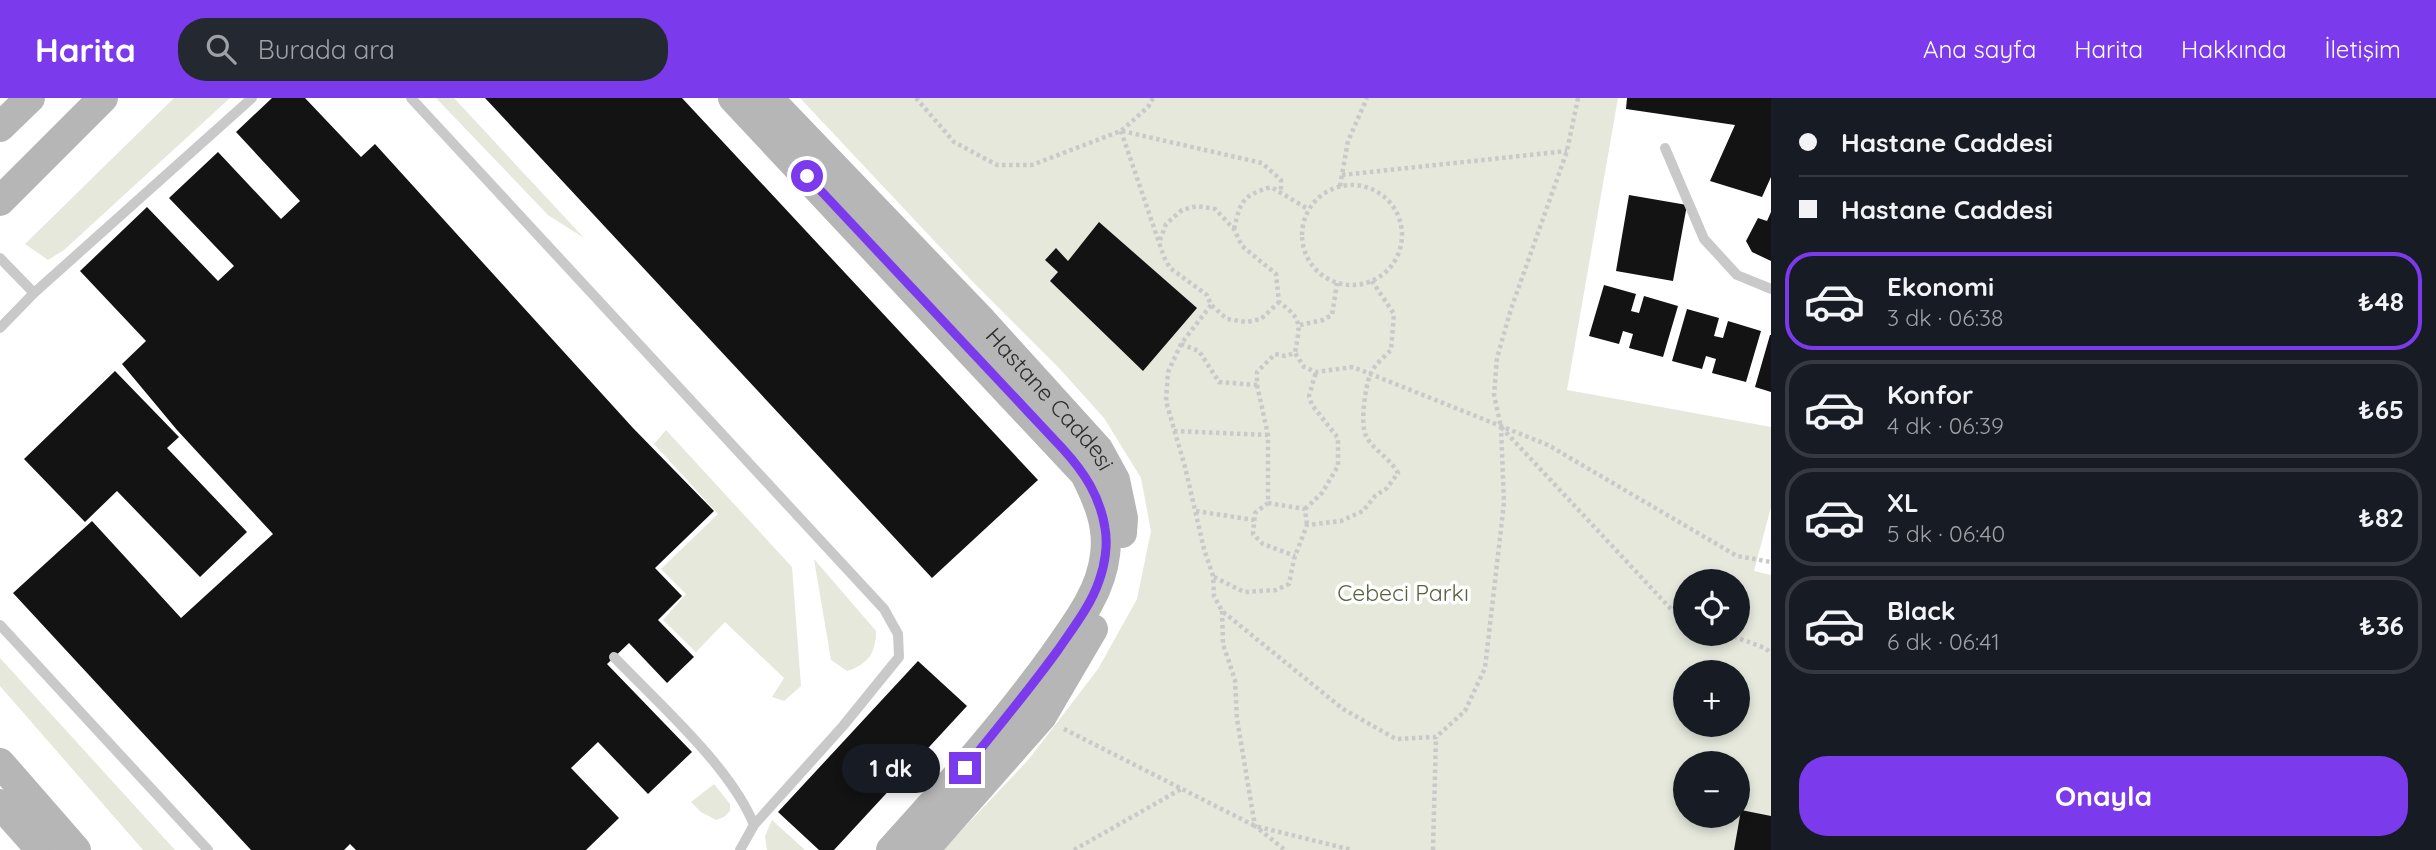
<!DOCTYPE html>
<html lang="tr">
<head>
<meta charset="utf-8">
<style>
	:root { --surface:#171b24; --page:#242831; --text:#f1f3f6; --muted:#9ea1a6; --line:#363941; --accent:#7c3aed }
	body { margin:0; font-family:Quicksand,sans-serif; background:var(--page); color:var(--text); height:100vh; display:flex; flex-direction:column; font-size:26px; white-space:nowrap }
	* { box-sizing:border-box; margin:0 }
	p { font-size:23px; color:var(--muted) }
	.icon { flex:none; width:38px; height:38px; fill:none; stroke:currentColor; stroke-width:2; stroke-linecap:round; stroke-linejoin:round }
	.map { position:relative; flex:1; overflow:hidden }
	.panel { display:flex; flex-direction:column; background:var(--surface); width:665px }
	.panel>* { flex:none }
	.hud { display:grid; align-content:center; height:154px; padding:0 28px; background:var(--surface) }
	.fabs { position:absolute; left:1673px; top:471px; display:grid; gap:14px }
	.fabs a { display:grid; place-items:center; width:77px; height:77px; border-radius:50%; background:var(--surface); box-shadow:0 4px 10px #0003; font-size:35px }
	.end { position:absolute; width:32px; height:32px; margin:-16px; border:9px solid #7c3aed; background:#fff; box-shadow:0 0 0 4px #fff }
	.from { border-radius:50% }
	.bubble { position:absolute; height:49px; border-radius:24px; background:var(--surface); box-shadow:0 4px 10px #0003; font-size:23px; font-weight:800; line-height:49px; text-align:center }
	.hud b { display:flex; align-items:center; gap:24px; height:66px; font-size:26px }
	.hud b+b { border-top:2px solid var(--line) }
	.hud i { width:18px; height:18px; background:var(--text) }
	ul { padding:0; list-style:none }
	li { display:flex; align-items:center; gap:21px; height:98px; margin:0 14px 10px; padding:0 14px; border:4px solid var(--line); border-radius:28px }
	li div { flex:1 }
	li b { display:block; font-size:26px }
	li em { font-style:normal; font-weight:800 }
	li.current { border-color:var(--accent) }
	li>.icon { width:63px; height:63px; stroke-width:1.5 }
	.action { display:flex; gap:14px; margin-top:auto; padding:14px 28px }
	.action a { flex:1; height:80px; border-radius:28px; background:var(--accent); color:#fff; font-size:28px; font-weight:800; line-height:80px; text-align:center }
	header { display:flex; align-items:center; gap:42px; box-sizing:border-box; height:98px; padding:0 35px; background:var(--accent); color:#fff }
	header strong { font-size:33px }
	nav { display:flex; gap:38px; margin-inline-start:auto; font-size:24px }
	.search { width:490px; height:63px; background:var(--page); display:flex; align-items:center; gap:18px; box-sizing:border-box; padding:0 24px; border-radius:28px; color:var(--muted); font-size:26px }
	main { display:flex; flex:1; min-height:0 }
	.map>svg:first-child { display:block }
	.green { fill:#e5e8db; fill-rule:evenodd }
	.building { fill:#131313 }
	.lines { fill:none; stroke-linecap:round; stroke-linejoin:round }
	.path { stroke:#c9c9c9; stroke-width:4.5; stroke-dasharray:3.5 3.5; stroke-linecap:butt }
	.service { stroke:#c9c9c9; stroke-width:10 }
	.secondary { stroke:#b6b6b6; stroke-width:30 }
	.route { stroke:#7c3aed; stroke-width:9 }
	.labels { text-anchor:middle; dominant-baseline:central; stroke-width:7; stroke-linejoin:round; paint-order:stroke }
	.street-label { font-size:23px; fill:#2c2c2c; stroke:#fff }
	.park-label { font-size:23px; fill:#57623f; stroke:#fff }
</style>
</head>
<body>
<header>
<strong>Harita</strong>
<div class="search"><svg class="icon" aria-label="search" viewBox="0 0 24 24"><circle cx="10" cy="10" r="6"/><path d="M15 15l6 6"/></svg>Burada ara</div>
<nav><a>Ana sayfa</a><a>Harita</a><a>Hakkında</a><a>İletişim</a></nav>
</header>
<main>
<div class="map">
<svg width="1771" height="752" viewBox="0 0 1771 752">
	<rect width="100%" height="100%" fill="#fff"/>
	<path class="green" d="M174 0H230L64 152 48 162 25 146Z
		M436 0H454L584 140 548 117Z
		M800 0H1618L1567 292 1771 329V409L1754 473 1771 477V752H943L1029 661 1098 571 1137 501 1151 433 1141 380 1104 320 1059 270 972 183ZM1685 483H1738V536H1685ZM1685 574H1738V626H1685ZM1685 665H1738V718H1685Z
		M666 332 792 469 801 588 784 603 772 599 784 580 725 524 696 554 663 522 686 496 661 471 718 416 654 346Z
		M814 461 876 533C876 554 869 566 847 573L831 562Z
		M0 560 175 752H143L0 588Z
		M714 686 730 706V713L724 719 716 722 701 714 691 704Z
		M772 722 805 752H767L765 738Z"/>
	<path class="building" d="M272 0H305L361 59 375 46 633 330 714 413 655 470 682 498 658 522 694 559 667 585 629 545 607 566 692 654 648 696 598 644 571 670 619 720 586 752H356L350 746 344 752H251L13 495 92 423 181 520 273 436 177 332 122 266 146 243 80 173 147 109 218 183 234 168 169 100 218 54 281 121 300 103 236 34Z
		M485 0H682L1038 382 932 480Z
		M1627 0H1771V79L1762 99 1710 83 1735 27 1626 11Z
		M1629 97 1687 107 1673 183 1616 173Z
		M1771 114V163L1752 154 1746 143 1758 120 1767 123Z
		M1099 124 1197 210 1143 273 1050 183 1058 174 1045 162 1056 150 1068 163Z
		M1604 187 1636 196 1631 213 1639 215 1644 198 1678 208 1663 259 1629 250 1633 236 1623 233 1619 246 1589 238Z
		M1687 211 1719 220 1714 238 1723 240 1728 223 1761 233 1746 284 1712 275 1716 261 1706 258 1702 271 1672 263Z
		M1770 237H1771V294L1755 289Z
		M115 273 179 339 167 350 247 434 200 479 117 393 85 424 24 361Z
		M918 563 967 608 834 752H819L778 714Z
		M1741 712 1771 718V752H1734Z"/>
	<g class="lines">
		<path class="path" d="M916 0 954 44 997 67H1032L1121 33 1148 9 1153 0
			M1578 0 1567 53 1511 211 1497 260 1494 297 1501 329 1671 511 1685 518
			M1121 33 1164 159 1170 170 1207 197 1211 207 1227 221 1247 224 1261 221 1279 204
			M1122 33 1262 65 1281 82V93
			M1342 77 1567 53
			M1302 137a50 50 0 1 1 100 0a50 50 0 1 1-100 0Z
			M1340 88 1348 43 1367 0
			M1234 131C1241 102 1242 98 1271 89L1308 111
			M1160 142 1166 126 1182 112 1197 108 1215 111 1234 131 1242 148 1276 176 1279 204C1303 222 1300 226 1295 255
			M1211 207 1181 246 1168 274 1166 303 1185 369 1204 451 1213 478 1214 498 1222 513 1343 611 1396 641 1436 639 1465 613 1485 570 1504 405 1501 329
			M1300 227 1323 222 1332 217 1337 185
			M1181 246 1199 253 1219 284 1257 287V274L1275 256 1285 258 1295 255 1304 269 1316 274 1353 269 1548 347 1737 458 1771 464
			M1257 287 1268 337V405L1255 415 1253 436 1263 446 1295 458
			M1174 333 1268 337
			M1268 405 1305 411 1307 427
			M1305 411 1322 395 1338 368V340L1312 307 1309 298 1316 274
			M1196 413 1254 422
			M1214 479 1244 494 1276 492 1289 486 1294 461 1307 427 1341 423 1363 413 1375 398 1387 390 1398 375C1390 360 1373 352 1366 338 1360 326 1365 290 1370 277 1374 267 1384 259 1391 252L1394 216 1372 183
			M1222 513 1223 546 1235 582 1237 621 1255 728 1285 752
			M1727 536 1765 550 1771 555
			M1064 631 1255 728 1352 752
			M1074 752 1181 691
			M1433 752 1436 639"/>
		<path class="service" d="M411 0 884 511 898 536 899 559 843 628 754 727 740 752
			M1665 50 1704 141 1737 177 1771 191
			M0 160 34 195
			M0 230 34 195 252 0
			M0 527 208 752
			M614 559C658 605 731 669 754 727"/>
		<g class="secondary">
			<path d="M733 0 1085 376C1098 402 1109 427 1105 457 1101 494 1076 526 1055 556 1005 626 948 689 891 752"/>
			<path id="s1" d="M768 0 982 223 1098 351 1115 382 1123 420 1122 435"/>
			<path d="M0 29 30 0"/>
			<path d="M0 103 103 0"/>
			<path d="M0 665 76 752"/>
			<path d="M0 706 41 752"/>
			<path d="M924 752 1042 618 1093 531"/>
		</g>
	</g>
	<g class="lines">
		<path class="route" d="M807 78 1063 351C1084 374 1100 398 1105 430 1108 446 1105 467 1099 483 1091 507 1073 530 1058 552 1029 592 997 631 965 670"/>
	</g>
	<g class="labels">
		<g class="street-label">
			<text stroke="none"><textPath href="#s1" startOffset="413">Hastane Caddesi</textPath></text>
		</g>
		<g class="park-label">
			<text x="1403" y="494">Cebeci Parkı</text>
		</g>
	</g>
</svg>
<div class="fabs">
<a><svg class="icon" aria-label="locate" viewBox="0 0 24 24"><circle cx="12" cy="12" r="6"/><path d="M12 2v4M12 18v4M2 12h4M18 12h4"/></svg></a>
<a>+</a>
<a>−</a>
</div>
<i class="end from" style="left:807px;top:78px"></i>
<i class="end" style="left:965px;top:670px"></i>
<div class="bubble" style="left:842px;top:646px;width:98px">1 dk</div>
</div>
<section class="panel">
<div class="hud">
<b><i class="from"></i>Hastane Caddesi</b>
<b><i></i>Hastane Caddesi</b>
</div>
<ul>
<li class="current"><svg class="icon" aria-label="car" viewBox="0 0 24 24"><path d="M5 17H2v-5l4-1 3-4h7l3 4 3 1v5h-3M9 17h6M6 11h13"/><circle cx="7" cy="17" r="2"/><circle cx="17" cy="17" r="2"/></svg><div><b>Ekonomi</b><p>3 dk · 06:38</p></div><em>₺48</em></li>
<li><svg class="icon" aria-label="car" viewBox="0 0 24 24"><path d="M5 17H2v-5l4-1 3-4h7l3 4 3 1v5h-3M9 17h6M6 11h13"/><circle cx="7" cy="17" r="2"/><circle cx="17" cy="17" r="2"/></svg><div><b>Konfor</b><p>4 dk · 06:39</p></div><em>₺65</em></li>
<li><svg class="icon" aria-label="car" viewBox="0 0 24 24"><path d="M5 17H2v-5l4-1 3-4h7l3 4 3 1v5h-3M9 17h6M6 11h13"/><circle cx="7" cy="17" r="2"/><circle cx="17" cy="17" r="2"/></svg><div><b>XL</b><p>5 dk · 06:40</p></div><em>₺82</em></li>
<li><svg class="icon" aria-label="car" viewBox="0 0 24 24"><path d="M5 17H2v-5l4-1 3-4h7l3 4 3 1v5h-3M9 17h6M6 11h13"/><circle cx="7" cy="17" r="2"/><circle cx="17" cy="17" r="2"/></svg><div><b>Black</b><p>6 dk · 06:41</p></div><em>₺36</em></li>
</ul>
<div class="action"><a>Onayla</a></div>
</section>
</main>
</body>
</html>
